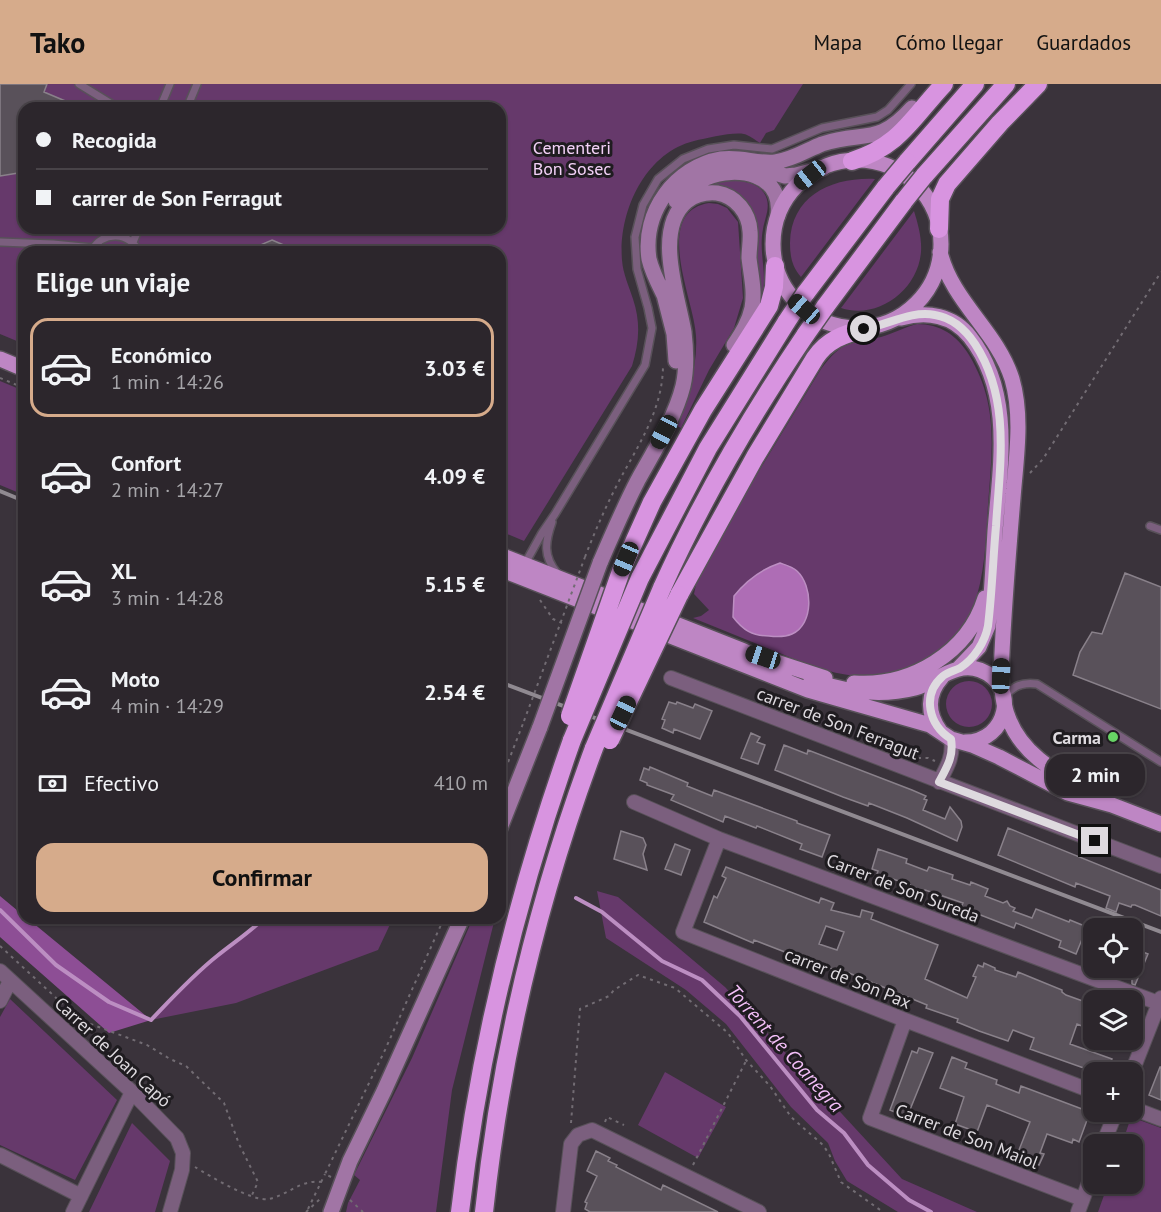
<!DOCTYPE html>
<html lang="es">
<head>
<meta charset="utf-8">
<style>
	:root { --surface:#2c262c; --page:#342e34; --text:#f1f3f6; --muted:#a6a5a9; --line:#484348; --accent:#d6ab8b }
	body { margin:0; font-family:"PT Sans",sans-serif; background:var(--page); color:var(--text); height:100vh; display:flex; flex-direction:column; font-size:22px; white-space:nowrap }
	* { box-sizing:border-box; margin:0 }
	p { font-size:20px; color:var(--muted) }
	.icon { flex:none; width:33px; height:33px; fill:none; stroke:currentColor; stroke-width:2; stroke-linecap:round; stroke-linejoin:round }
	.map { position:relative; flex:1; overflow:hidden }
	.sheet { position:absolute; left:18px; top:162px; width:488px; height:678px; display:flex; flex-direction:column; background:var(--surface); border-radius:18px; box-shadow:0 2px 4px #0004,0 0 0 2px var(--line) }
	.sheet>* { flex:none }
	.banner { position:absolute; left:18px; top:18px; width:488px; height:132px; border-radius:18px; box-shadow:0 2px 4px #0004,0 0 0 2px var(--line); display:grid; align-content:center; height:132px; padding:0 18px; background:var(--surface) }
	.controls { position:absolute; left:1083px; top:834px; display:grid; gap:12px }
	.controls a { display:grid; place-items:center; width:60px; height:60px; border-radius:12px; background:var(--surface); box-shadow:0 2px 4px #0004,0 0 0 2px var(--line); font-size:30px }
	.end { position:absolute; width:27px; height:27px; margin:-14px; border:8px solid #dedadf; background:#111; box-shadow:0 0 0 3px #111 }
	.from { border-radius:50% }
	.bubble { position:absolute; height:42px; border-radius:18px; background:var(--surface); box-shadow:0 2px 4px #0004,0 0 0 2px var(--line); font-size:20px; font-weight:800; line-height:42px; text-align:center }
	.car { position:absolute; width:18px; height:36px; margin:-18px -9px; border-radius:8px; box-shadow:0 0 4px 2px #0007; background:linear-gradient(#222 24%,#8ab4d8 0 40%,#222 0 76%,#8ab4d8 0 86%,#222 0) }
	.banner b { display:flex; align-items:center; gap:21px; height:57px; font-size:22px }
	.banner b+b { border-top:2px solid var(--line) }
	.banner i { width:15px; height:15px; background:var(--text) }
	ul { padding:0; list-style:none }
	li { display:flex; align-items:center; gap:18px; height:99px; margin:0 12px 9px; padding:0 6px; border:3px solid transparent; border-radius:18px }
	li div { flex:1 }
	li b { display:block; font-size:22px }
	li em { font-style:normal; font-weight:800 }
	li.selected { border-color:var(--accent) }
	li>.icon { width:54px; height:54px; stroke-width:1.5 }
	h2 { padding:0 18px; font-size:27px; line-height:72px }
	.pay { display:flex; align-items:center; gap:15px; height:66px; padding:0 18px; font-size:22px }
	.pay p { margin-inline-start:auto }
	.action { display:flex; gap:12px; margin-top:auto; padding:12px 18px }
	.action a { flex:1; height:69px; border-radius:18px; background:var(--accent); color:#111; font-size:24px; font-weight:800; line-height:69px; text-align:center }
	header { display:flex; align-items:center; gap:36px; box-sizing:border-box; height:84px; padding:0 30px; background:var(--accent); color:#111 }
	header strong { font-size:28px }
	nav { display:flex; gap:33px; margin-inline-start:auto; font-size:21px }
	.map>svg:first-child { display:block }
	.green { fill:#66396b; fill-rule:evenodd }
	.forest { fill:#8d4e95 }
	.water { fill:#ae6db5; stroke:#bc8ec2; stroke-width:1.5 }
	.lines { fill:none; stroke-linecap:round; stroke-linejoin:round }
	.stream { stroke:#bc8ec2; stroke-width:4 }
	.building { fill:#59515a; stroke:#89818a; stroke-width:1.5; fill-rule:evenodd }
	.lane-casing { stroke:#585159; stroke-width:10 }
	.street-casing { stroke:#585159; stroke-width:16 }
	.secondary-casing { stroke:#585159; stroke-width:18 }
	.primary-casing { stroke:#585159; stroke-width:18 }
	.highway-casing { stroke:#585159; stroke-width:21 }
	.path { stroke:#726c73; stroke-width:2; stroke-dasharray:3 4.5; stroke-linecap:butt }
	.lane { stroke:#7b5f7e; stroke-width:7 }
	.street { stroke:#7b5f7e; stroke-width:14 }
	.secondary { stroke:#a175a5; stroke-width:15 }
	.primary { stroke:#be86c4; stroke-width:15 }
	.highway { stroke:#d894e0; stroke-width:18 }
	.rail { stroke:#908a91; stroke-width:4 }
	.secondary-bridge-casing { stroke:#585159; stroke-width:18; stroke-linecap:butt }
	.highway-bridge-casing { stroke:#585159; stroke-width:21; stroke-linecap:butt }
	.path-bridge { stroke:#726c73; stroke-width:2; stroke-dasharray:3 4.5; stroke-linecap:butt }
	.secondary-bridge { stroke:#a175a5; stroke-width:15 }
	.highway-bridge { stroke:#d894e0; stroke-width:18 }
	.route { stroke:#dedadf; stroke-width:8 }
	.poi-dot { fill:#67d465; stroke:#1f1c20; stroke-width:2 }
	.labels { text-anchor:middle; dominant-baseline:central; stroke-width:6; stroke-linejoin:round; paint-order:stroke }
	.park-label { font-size:18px; fill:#f3d1f7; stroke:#1f1c20 }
	.street-label { font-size:18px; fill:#dedadf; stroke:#1f1c20 }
	.poi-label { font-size:18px; font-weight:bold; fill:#dedadf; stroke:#1f1c20; text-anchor:end }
	.water-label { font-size:20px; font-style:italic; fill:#f3bff8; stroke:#1f1c20 }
</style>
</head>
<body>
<header>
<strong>Tako</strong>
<nav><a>Mapa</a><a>Cómo llegar</a><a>Guardados</a></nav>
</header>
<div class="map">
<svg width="1161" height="1128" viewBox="0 0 1161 1128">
	<rect width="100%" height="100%" fill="#3a333b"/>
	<path class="green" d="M0 0H803L774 46 766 49 760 59C755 56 749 51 744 50 731 48 708 54 694 57 645 69 618 128 622 176 623 190 629 202 633 215 641 239 639 259 632 282L524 457 500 447V168H24V260L0 250ZM24 24H500V144H24Z
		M875 95 801 193C792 183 790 172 790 159 791 111 833 93 875 95Z
		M730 96C742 97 757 98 764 109 772 121 765 133 763 145 758 170 769 192 761 216L755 138 705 102 714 97Z
		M709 119 718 120 727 124 738 138 743 214 734 244 709 286 681 344 677 342C687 313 698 283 696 252 695 218 651 128 709 119Z
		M914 127C918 140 922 154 921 168 918 206 878 236 841 224Z
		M917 240C940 240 957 251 969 271 999 321 992 365 988 421 986 456 985 491 973 524 956 568 903 593 858 592 843 591 828 587 814 583L693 534 701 532 709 526 694 510 697 496 742 415 821 285C844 255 848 261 881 253 894 249 905 243 917 240Z
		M0 297 24 307V411L0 401Z
		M946 620a23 23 0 1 1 46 0a23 23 0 1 1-46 0Z
		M597 807 618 813 725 903 902 1095 977 1128H898L847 1097 835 1077 828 1059 791 1023 726 940 686 906 606 854Z
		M264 834H393L378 866 236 919 151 936C172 914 193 891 217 872 233 859 250 848 264 834Z
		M473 834H495L452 1006 436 1128H346L348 1119 360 1096 354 1091 412 974Z
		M10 915 117 1016 75 1096 0 1061V933Z
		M665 988 726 1023 698 1074 638 1041Z
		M1131 1033 1161 1044V1128H1098L1108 1100H1132V1060H1122Z
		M132 1039 170 1077 155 1128H89Z"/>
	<path class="forest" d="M0 812 24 832V834H27L151 936 109 949 0 853Z"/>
	<path class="water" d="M780 479C786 481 793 483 797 487 813 502 814 540 792 550 785 553 777 553 769 552 752 552 743 546 733 533L734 512C746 497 762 485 780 479Z"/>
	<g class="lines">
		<path class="stream" d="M576 814 602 828 662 877 702 896 740 932 817 1026 844 1049 868 1081 909 1116 931 1128
			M0 826 56 881 109 918 151 936C172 914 193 891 217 872 233 859 250 848 264 834"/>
	</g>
	<path class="building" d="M0 0H47L44 8 82 24H24V88L0 92Z
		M272 156 300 168H244Z
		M1125 489 1161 503V625L1073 591 1080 568 1092 548 1102 550Z
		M669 618 676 620 677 618 693 624 695 620 712 627 700 655 674 645 673 649 662 644 665 636 662 635Z
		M751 649 760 653 757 658 765 661 758 680 741 674Z
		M784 661 807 670 808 666 912 706 926 712 924 715 927 716 923 726 945 735 950 723 961 737 962 743 957 757 907 734 869 719 868 722 843 713 775 686Z
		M650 683 688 699 687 702 712 712 714 706 797 737V739L830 751 822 773 800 765 802 760 757 742 756 744 725 732 723 738 671 716 674 711 647 701V699L640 696 644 684 649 686Z
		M1008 744 1161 806V832L1135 821H1132L1131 823 1119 819 1116 828 1106 824 1110 812 1076 799 1075 803 998 771Z
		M621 747 643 754 646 761 643 770 647 786 614 775Z
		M675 760 690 766 681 791 665 785Z
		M878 765 907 775 906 779 927 787 929 783 953 791 952 795 970 801 971 798 988 805 985 812 1003 819 1007 817 1010 822 1015 824 1013 827 1032 834 1036 825 1069 838 1070 836 1087 843 1076 870 1059 863 1061 857 1016 839 1014 844 978 830 977 833 960 826 963 819 925 806 924 809 909 803 910 801 902 798 877 790 878 787 872 785Z
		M726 783 819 819 821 814 834 819 831 826 860 833 862 826 873 829 871 835 938 861 925 895 967 914 976 893 973 892 978 881 983 883 984 879 995 884V886L1016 893 1018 888 1035 895 1062 906V908L1066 911 1094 921V938L1090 937 1087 944 1077 940 1070 960 1112 975 1108 985H1105L1104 988H1095L1030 965 1034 954 1013 946 1008 957 979 947 957 938 958 935 926 924 927 921 849 889 848 891 819 880 818 883 802 878 803 875 754 856 753 859 704 838 714 812 717 814 726 794 722 792ZM826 842 844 848 837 866 819 860Z
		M1132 864 1148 870 1135 901 1132 900Z
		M919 964 933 969 907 1033 890 1026 912 967 917 969Z
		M952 973 967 979 965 984 997 996 996 1000 1019 1009 1021 1002 1090 1028 1079 1058 1073 1055 1072 1059 1047 1050 1040 1069 1044 1070 1039 1081 1017 1071 1030 1038 987 1021 977 1048 955 1040 964 1013 940 1004Z
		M1160 983H1161V1016L1149 1011Z
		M596 1067 610 1074 608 1077 617 1081 616 1083 661 1106 663 1101 718 1128H590L585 1125 587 1119 585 1118 597 1092 587 1087Z"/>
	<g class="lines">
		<g class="lane-casing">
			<path id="lane" d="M79 0 118 24
				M160 24 170 0
				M187 24 197 0
				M0 158 53 160 93 164
				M133 158 139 144
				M92 166C103 147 129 147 139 168
				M552 438C545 458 543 472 557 489
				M1150 442 1161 446
				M520 478 527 476 542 449 555 430 645 281 652 244 648 224 637 185 635 153 643 121 658 95 683 75 708 65 734 61 772 65 822 44 877 33 888 26 911 0
				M1005 613C1012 602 1023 598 1037 600L1161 678"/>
		</g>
		<g class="street-casing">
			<path id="street" d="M671 594 1161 782
				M939 698C947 683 954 672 951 655
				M634 718 719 755 1161 920
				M719 755 683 848 905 936 1094 1008
				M0 887 132 1008 177 1054 183 1069 182 1086 170 1128
				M0 917 10 897
				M905 936 870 1034 1082 1115
				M1132 988 1161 914
				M1132 1024 1161 1035
				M1103 1060 1116 1028
				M0 1071 81 1112
				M73 1128 132 1008
				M563 1128 571 1060 578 1051 592 1046 759 1128
				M1078 1128 1094 1085"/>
		</g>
		<g class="secondary-casing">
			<path id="secondary" d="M755 83 785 92 796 91 823 84
				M676 117C684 107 694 99 706 94 737 81 783 89 778 131
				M662 203 674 250 676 277
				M665 213C659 201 652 188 649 175 642 128 675 83 721 75 740 72 757 80 775 78 792 76 807 66 822 60 864 46 877 63 912 24
				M600 479C612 451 624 423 638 396 654 367 675 334 683 302 687 285 686 265 684 248 678 212 653 145 687 117 696 110 706 108 717 109 736 112 749 129 750 147 751 156 749 165 749 174 751 192 755 206 752 224 749 238 742 249 734 261
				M500 744 540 643
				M331 1128 350 1077 384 1007 462 834"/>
		</g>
		<g class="primary-casing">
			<path id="primary" d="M773 160a84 84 0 1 1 168 0a84 84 0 1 1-168 0Z
				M940 168C952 218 997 247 1012 295 1023 333 1016 375 1013 414 1008 473 1003 533 1001 592 1002 606 1003 621 1008 633 1023 674 1062 691 1096 711
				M901 234C927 227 953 231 970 253 1014 309 1000 382 995 447 993 479 992 511 988 542L979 563 959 584
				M0 275 24 285
				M500 471 744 567 786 587
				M500 485 808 606 930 641 951 655 972 661 999 673 1068 709 1112 721 1161 740
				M776 578 825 594
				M811 596C845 608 880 613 915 604 937 598 956 577 980 586 1020 601 1008 658 965 658
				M854 599C911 603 968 569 985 514
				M940 647C927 629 927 610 942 593"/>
		</g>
		<g class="highway-casing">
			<path id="highway" d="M852 77C900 62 912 34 944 0
				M907 78 975 0
				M924 92 1006 0
				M939 145 940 115 947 100 1000 39 1038 0
				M805 210 886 103
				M825 223 904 117
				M621 487 652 418 703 326 769 222 774 203 775 182
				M640 494 708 364 787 237
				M662 504C702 415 752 330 806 250
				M679 511 755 373 815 274C827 256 844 250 864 245
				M460 1128C479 964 517 811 572 656
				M484 1128C501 969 538 814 594 664"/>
		</g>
		<path class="path" d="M0 294 24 304
			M1030 389 1043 375 1161 188
			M585 473C595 447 606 422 619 397 639 360 663 325 663 281
			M540 516 553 535 562 539
			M918 674H928L935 677
			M500 699 524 637
			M0 862 80 936 147 961 170 975 186 982 224 1019 239 1060 258 1098 252 1111
			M1132 1010 1137 999
			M605 1038 607 1033 624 1041
			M571 1039 580 925 609 912 614 906 638 891 675 904 728 949 746 976 770 1002 791 1033 823 1061 829 1070 841 1098 883 1128
			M693 1081 746 977
			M195 1083C210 1092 252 1118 269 1115 288 1111 301 1095 322 1098
			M331 1093 325 1090 385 966 444 834
			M350 1116 363 1128
			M308 1125 325 1090
			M306 1128 320 1115"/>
		<use href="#lane" class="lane"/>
		<use href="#street" class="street"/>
		<use href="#secondary" class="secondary"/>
		<use href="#primary" class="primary"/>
		<use href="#highway" class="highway"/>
		<path class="rail" d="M0 407 24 417
			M500 598 1161 848"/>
		<g class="secondary-bridge-casing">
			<path id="secondary-bridge" d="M540 643 600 479"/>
		</g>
		<g class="highway-bridge-casing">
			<path id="highway-bridge" d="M886 103 907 78
				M904 117 924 92
				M787 237 805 210
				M806 250 825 223
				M570 632 621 487
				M572 656 640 494
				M610 656 679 511
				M594 664 662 504"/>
		</g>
		<path class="path-bridge" d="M524 637 585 473"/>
		<use href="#secondary-bridge" class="secondary-bridge"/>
		<use href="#highway-bridge" class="highway-bridge"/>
	</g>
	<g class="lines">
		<path class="route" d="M864 245C888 241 911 226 935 231 953 234 965 245 975 260 1011 315 1000 379 996 442 993 475 992 509 988 542 985 558 974 575 960 584 954 587 948 588 943 592 921 611 929 641 951 655 954 672 947 683 939 698L1095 757"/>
	</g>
	<circle class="poi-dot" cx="1113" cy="653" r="6"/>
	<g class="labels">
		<g class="park-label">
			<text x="572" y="63">Cementeri<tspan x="572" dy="21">Bon Sosec</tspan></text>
		</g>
		<g class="street-label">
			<text transform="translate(838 639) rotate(21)">carrer de Son Ferragut</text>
			<text transform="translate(903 804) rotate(21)">Carrer de Son Sureda</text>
			<text transform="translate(848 894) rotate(22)">carrer de Son Pax</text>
			<text transform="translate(113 968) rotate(43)">Carrer de Joan Capó</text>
			<text transform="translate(967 1052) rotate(21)">Carrer de Son Maiol</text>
		</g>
		<g class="poi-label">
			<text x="1101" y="653">Carma</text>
		</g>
		<g class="water-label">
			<text transform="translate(785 964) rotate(48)">Torrent de Coanegra</text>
		</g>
	</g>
</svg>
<div class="controls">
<a><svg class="icon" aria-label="locate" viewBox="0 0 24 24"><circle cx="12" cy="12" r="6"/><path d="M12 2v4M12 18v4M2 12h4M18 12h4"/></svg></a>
<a><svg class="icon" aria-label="layers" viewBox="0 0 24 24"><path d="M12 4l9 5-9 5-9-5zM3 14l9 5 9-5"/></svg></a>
<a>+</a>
<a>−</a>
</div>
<i class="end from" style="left:864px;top:245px"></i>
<i class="end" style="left:1095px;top:757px"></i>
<div class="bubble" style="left:1046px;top:670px;width:99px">2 min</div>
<i class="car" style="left:810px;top:91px;rotate:232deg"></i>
<i class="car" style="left:804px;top:225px;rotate:311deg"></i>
<i class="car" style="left:664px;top:348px;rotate:208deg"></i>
<i class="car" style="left:626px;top:475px;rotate:203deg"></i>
<i class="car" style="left:763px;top:573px;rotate:288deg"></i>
<i class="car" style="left:1001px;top:592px;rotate:2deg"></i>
<i class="car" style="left:623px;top:629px;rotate:25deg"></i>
<div class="banner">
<b><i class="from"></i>Recogida</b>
<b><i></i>carrer de Son Ferragut</b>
</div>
<section class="sheet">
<h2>Elige un viaje</h2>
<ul>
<li class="selected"><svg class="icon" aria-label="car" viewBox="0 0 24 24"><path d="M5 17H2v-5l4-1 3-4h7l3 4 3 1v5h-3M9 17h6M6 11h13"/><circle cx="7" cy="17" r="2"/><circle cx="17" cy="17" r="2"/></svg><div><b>Económico</b><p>1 min · 14:26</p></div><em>3.03 €</em></li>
<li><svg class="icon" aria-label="car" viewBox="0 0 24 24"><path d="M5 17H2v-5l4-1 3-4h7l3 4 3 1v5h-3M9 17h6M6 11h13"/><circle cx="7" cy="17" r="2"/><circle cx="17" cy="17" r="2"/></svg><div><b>Confort</b><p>2 min · 14:27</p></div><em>4.09 €</em></li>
<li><svg class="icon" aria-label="car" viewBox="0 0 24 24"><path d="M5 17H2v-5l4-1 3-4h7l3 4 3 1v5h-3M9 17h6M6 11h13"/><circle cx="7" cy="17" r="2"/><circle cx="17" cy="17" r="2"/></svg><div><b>XL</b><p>3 min · 14:28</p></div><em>5.15 €</em></li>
<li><svg class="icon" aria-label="car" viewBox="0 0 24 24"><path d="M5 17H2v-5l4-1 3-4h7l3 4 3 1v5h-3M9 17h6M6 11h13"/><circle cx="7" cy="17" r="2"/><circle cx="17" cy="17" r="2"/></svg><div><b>Moto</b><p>4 min · 14:29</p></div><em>2.54 €</em></li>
</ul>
<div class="pay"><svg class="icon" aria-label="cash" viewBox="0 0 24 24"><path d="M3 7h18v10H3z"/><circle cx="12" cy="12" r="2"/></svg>Efectivo<p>410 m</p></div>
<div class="action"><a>Confirmar</a></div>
</section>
</div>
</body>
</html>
